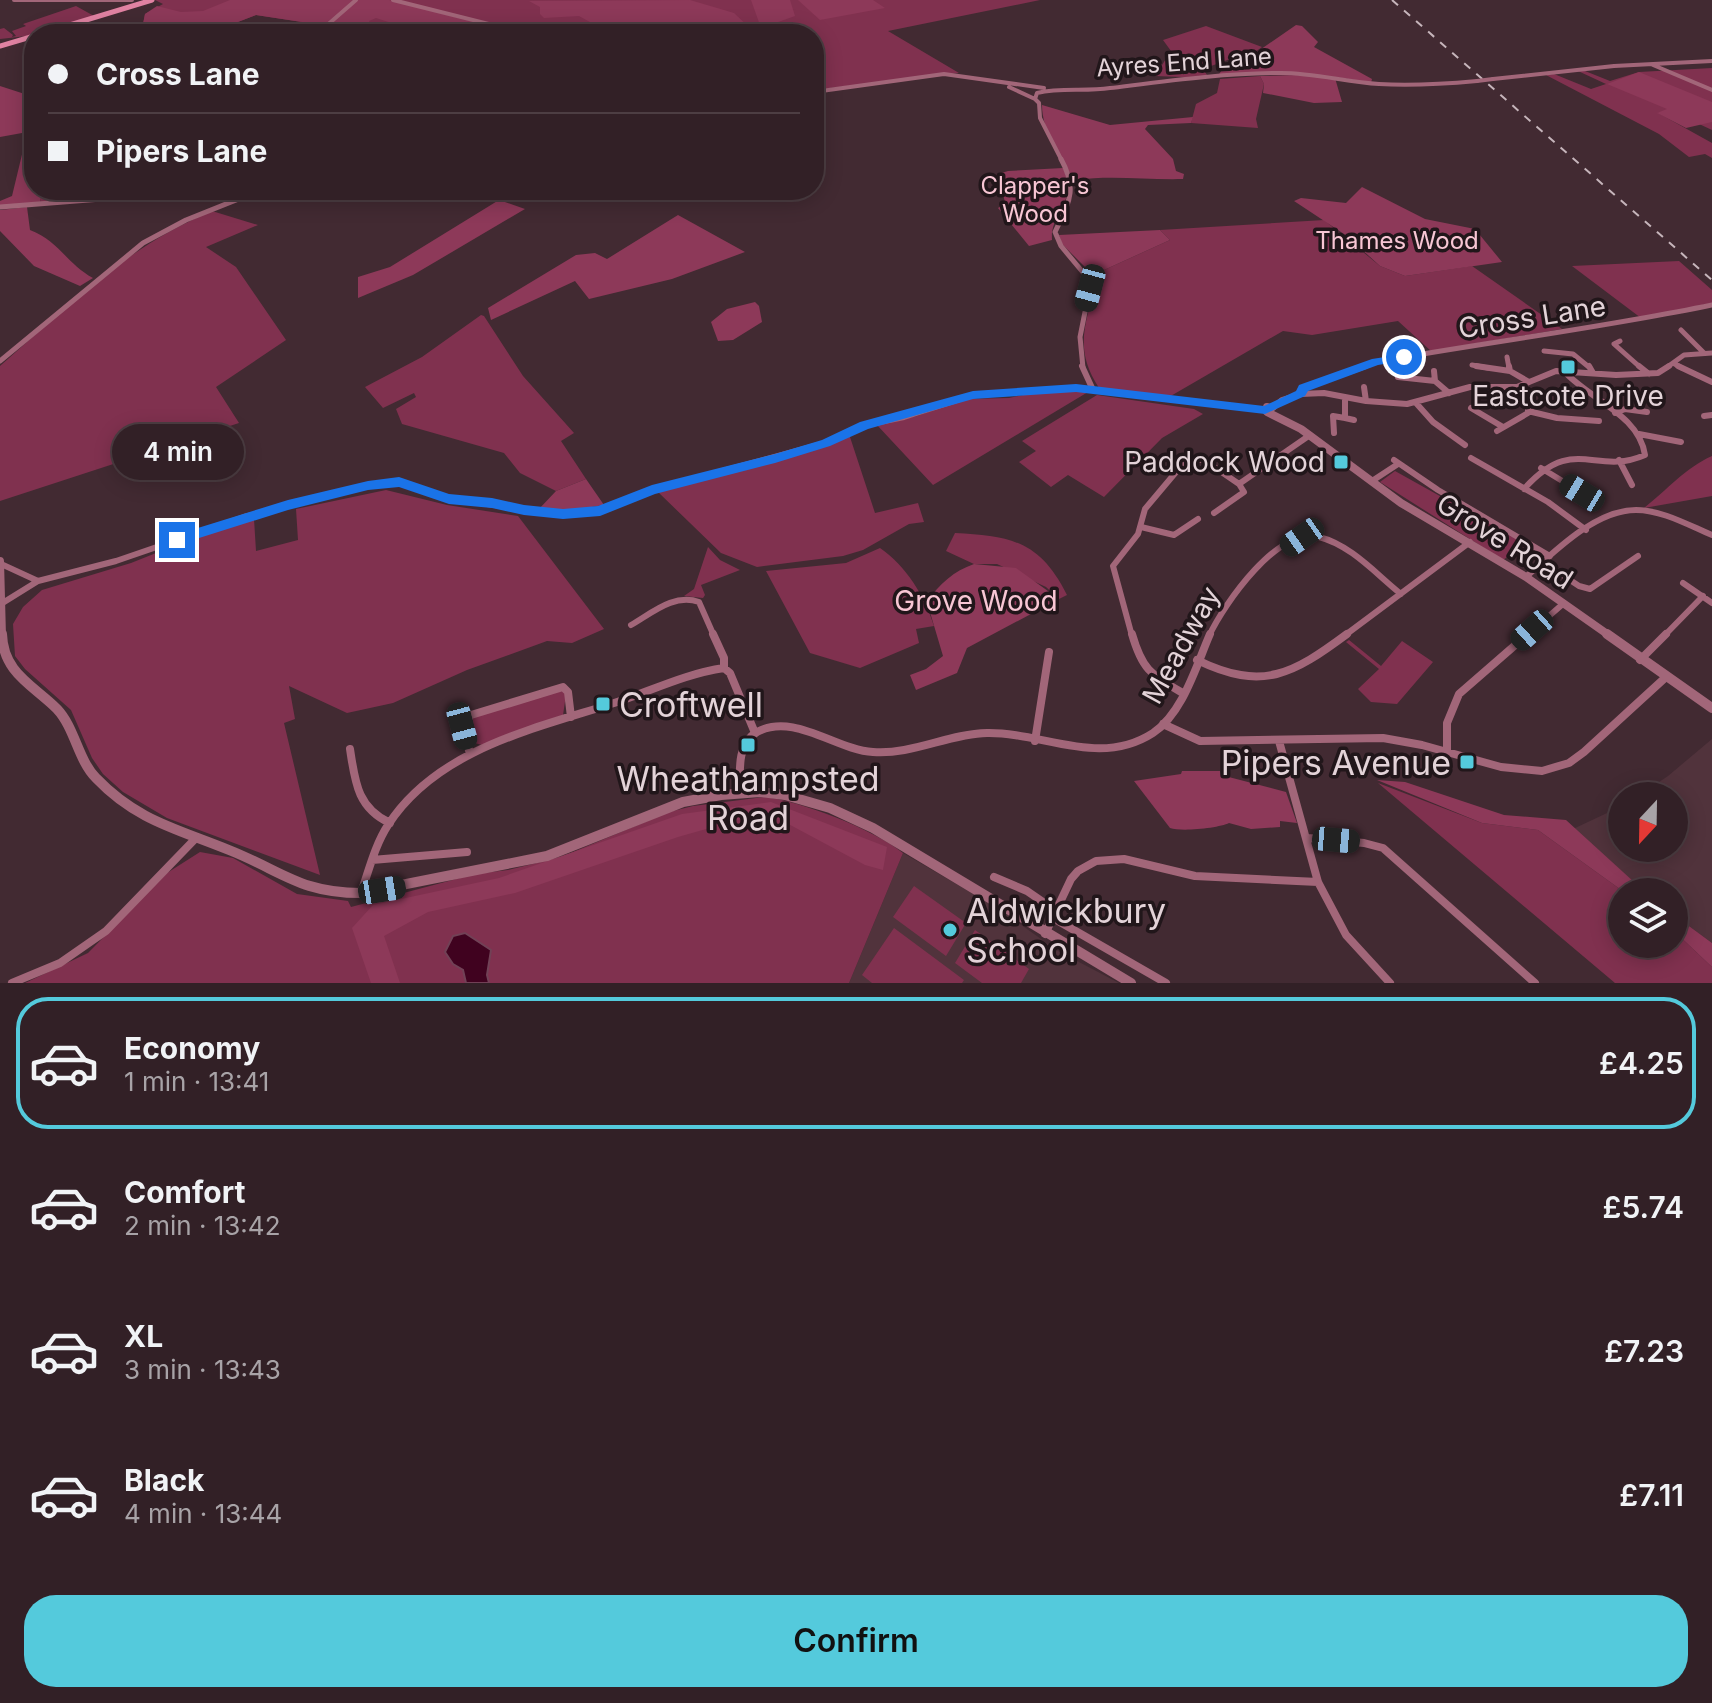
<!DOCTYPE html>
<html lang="en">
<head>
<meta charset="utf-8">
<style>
	:root { --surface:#322026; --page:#3a282e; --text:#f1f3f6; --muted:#a8a3a7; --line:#4d3e43; --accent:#54cadc }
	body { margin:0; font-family:Inter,sans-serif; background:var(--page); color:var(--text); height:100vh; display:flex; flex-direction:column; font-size:30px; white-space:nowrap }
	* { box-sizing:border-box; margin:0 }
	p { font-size:26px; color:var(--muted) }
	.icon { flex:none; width:44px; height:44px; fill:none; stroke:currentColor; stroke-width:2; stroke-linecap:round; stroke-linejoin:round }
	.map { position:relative; height:983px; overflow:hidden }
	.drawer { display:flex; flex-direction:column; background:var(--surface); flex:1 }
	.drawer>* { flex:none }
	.banner { position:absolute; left:24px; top:24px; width:800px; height:176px; border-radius:32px; box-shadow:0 4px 20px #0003,0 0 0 2px var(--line); display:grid; align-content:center; height:176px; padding:0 24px; background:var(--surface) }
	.needle { width:52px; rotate:202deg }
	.controls { position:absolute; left:1608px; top:782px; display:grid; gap:16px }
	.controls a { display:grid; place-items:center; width:80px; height:80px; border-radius:50%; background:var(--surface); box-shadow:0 4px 20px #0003,0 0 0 2px var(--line); font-size:40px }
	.end { position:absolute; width:36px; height:36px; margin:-18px; border:10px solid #1a73e8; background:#fff; box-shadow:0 0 0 4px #fff }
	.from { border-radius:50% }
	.bubble { position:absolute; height:56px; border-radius:28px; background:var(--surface); box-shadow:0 4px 20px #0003,0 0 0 2px var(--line); font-size:26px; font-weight:600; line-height:56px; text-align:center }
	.car { position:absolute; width:24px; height:48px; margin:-24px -12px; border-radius:10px; box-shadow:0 0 6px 2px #0007; background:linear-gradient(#222 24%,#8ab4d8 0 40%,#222 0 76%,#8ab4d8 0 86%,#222 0) }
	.banner b { display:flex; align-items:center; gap:28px; height:76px; font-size:30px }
	.banner b+b { border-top:2px solid var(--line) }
	.banner i { width:20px; height:20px; background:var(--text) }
	ul { padding:14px 0 0; list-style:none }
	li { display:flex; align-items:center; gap:24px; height:132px; margin:0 16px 12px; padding:0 8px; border:4px solid transparent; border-radius:32px }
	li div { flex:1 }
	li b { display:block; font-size:30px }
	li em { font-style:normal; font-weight:600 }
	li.current { border-color:var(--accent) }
	li>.icon { width:72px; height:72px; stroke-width:1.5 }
	.action { display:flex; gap:16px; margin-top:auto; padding:16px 24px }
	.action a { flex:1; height:92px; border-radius:32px; background:var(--accent); color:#111; font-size:32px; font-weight:600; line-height:92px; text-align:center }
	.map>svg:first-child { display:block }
	.built { fill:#51333c }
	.green { fill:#80314f }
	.forest { fill:#8d3959 }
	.water { fill:#40021f; stroke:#714156; stroke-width:2 }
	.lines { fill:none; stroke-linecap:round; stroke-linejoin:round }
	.minor-far3 { stroke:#a26679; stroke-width:4 }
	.minor-far2 { stroke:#a26679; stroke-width:5 }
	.minor-far1 { stroke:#a26679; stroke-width:6 }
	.minor { stroke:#a26679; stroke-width:8 }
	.tertiary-far1 { stroke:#a26679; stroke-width:8 }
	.tertiary { stroke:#a26679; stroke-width:10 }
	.secondary { stroke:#e082a2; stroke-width:5 }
	.rail { stroke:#c6b5bb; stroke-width:2; stroke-dasharray:8 8; stroke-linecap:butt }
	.minor-bridge { stroke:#a26679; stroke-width:4 }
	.route { fill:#1a73e8 }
	.poi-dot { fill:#54cadc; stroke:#21161a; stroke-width:3 }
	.labels { text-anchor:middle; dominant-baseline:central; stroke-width:7; stroke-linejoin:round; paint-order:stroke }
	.far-street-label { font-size:24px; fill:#e3d3d8; stroke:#21161a }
	.far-park-label { font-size:24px; fill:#f8c6d4; stroke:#21161a }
	.street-label { font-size:28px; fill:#e3d3d8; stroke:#21161a }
	.poi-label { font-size:28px; fill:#e3d3d8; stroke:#21161a }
	.park-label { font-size:28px; fill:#f8c6d4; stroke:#21161a }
	.near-poi-label { font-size:34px; fill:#e3d3d8; stroke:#21161a; text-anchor:start }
</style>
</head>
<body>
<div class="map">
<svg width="1712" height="983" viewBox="0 0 1712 983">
	<rect width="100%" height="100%" fill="#422a32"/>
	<path class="built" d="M1712 739V943L1674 915V892H1645L1573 829 1622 806V848H1674V796H1638L1668 776Z
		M903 853 996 907 1058 951 1119 983H849Z"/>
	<path class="green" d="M155 0H1040L888 31 959 73 814 90V34H290L302 22 256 15 217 30 220 34H141L145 14 163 4Z
		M76 6 94 16 27 36 0 39V29L4 28 13 35 12 37 16 36 12 31 26 26 23 24Z
		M1206 26 1262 47 1240 63 1230 59 1203 69 1209 78 1155 76 1171 51 1163 40Z
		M1712 68V130L1669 110 1658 113 1712 143V158L1705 154 1689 157 1659 134 1546 75 1554 74 1591 89 1606 84 1578 71H1585L1610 81 1639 72Z
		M1260 76 1264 84 1256 119 1258 128 1191 123 1196 104 1217 93 1220 79Z
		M42 190H185L40 203Z
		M212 211 258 225 206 247 236 267 286 340 216 387 239 423 0 501V366C69 305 126 247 212 211Z
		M1324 220 1380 266 1405 276 1472 266 1562 329 1431 351 1398 321 1312 335 1283 331 1169 397 1099 388C1073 348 1086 324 1096 282L1093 275 1170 240 1160 230Z
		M1679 261 1712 290V303L1641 318 1572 266Z
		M481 315 484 316 523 376 574 433 561 441 586 479 556 491 520 473 504 453 402 424 396 409 416 397 414 393 383 408 365 387 422 357Z
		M1047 390 1088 392 933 485 877 425 917 416 965 399 1009 398Z
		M1097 395 1194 409 1203 414 1162 438 1104 497 1068 475 1051 487 1019 462 1036 451 1022 441Z
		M849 434 875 513 918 503 924 522 909 524 863 550 843 556 757 567 721 553 658 492 826 446Z
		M1712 456V496L1644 508C1667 490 1685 468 1712 456Z
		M1395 471 1447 500 1449 498 1526 544 1503 560 1380 482Z
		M386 490 447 505 518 516 604 629 572 643 547 641 467 670 393 703 347 713 289 686 295 719 284 723 320 875 167 818 123 792 103 774 92 758 71 710 25 669 15 656 13 624 23 607 42 590 131 563 219 528 254 519 256 551 298 540 296 509Z
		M955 533C1011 536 1040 541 1067 595L1059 599 1046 587 997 564H974L946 551Z
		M708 547 720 560 740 570 701 585 705 595 703 598 684 596 694 589Z
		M880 548C906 566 925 596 934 626L916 629 919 643 860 668 810 653 766 571 846 563Z
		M1349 640 1381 666 1402 641 1433 662 1397 704 1371 702 1358 689 1379 669 1346 642Z
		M562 690 566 695 563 715 482 745 471 742 467 725 473 717Z
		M1378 783 1482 823 1538 830 1624 892 1622 944H1674V931L1712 967V983H1615Z
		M764 797C801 801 873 829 903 853L849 983H25L88 953 167 873 200 852 233 858 297 894 348 901 351 907 475 874 508 870 561 857 669 812 693 806Z
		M914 886 966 923 946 956 893 917Z
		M894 928 964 980 962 983H872L862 975Z
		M975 930 1029 969 1021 983H982L955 963Z"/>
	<path class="forest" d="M230 0H355L316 34H290L302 22 256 15 217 30 220 34H141L145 14 157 6 181 12 203 11Z
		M358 0H389L483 24 447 22 428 25H398L376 18 369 21 371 25 387 30V32L318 34Z
		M690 0 734 13 753 31 744 34H618L620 29 590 22 579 16 544 18 540 14V7L529 1Z
		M751 0H790L795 16 761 28Z
		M798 0H873L885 8 820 20Z
		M1296 25 1302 26 1318 42 1314 47 1372 79 1371 83C1316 72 1273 72 1217 77L1222 70 1254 54Z
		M1639 72 1712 102V122L1686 128 1657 113 1667 109 1607 84Z
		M1296 75 1335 78 1342 102 1314 103 1263 93 1264 84 1260 76Z
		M0 86 34 97V190H42L40 203 0 206V201L12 196 25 142 22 133 0 137Z
		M1042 105 1110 125 1193 117 1191 123 1148 125 1145 129 1173 159 1176 171 1184 174 1183 179C1147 180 1111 175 1075 180 1060 159 1042 131 1042 105Z
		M1063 168C1079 202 1050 212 1052 240L1029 246 998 208 1005 203C1004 192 996 186 995 175L1008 171Z
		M1362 187 1425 219 1475 229 1502 262 1405 276 1380 266 1347 236 1294 201 1301 198 1346 203Z
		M499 200 525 209 413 275 358 298V277L390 267Z
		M27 207 30 230C59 241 67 264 93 278L80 286 34 266 0 231V210Z
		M678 215 745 252 672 279 589 299 575 281 491 320 488 308 576 255 595 253 607 259Z
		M1160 230 1170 240 1093 275 1062 244 1059 235Z
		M755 302 759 306 762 322 733 340 718 341 711 322 727 309Z
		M586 479 604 505 573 510 539 509 556 491Z
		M974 564 1016 568 1059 599 967 648 957 673 916 690 910 675 926 669 943 656 927 602C939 584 954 571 974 564Z
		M1182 771H1220L1221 775 1286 792 1297 823 1280 821V827L1251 829 1229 823C1219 828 1182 832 1170 828L1134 781 1181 774Z
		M1377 780 1405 782 1504 815 1566 820 1645 892H1624L1538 830 1482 823Z
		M771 802 887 847 883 870 865 865 766 812 678 837 515 893 428 912 384 936 400 983H371L352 928 373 905 499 878 682 814Z
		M1674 915 1712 943V967L1674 931Z"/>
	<path class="water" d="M465 933 491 950 487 975 489 983H466L463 970 453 964 445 952 453 936Z"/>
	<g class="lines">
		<path class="minor-far3" d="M14 0H132
			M393 0 529 34
			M317 34 356 0
			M1653 65 1712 90
			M1493 79 1614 66 1712 61
			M1009 87 1035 99
			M814 92 944 74 1044 88
			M1035 99 1037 93C1062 87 1085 92 1110 88 1167 81 1224 73 1281 73 1315 73 1346 82 1379 84 1412 86 1444 84 1477 81
			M1035 99 1039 103 1040 118 1062 161"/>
		<path class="minor-far2" d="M1061 159C1078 190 1069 202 1055 232L1061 246 1091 282 1080 337 1083 368
			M255 196 292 190
			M0 207 152 195 240 197
			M1681 330 1704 353
			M1620 341 1614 344 1641 368
			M1544 351 1573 354 1590 368
			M1507 357 1509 368
			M0 361 143 243 186 220 261 190
			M1673 363 1682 368
			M1472 365 1488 368
			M1360 368 1376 362C1488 342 1601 328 1712 305
			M1666 368 1684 355 1712 353"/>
		<path class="minor-far1" d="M1082 366 1093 390
			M1476 366 1510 371
			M1509 366 1510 371 1529 382
			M1589 366 1593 373
			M1639 366 1649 374
			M1678 366 1712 382
			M1434 371 1435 381 1449 393
			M1398 377 1435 381
			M1364 387 1366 401
			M1301 394 1324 393 1366 401 1407 404 1470 387H1517L1556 371 1616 375 1658 373 1669 366
			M1345 397V418L1354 420
			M1416 403 1433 422 1465 445
			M1273 408 1282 400 1301 394 1303 388 1366 366
			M1471 408 1503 427
			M1528 411 1557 418 1599 421
			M1615 413 1625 409 1647 412
			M1704 416 1712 415
			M1497 431 1528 413V408L1511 388
			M1334 433 1333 416 1345 418
			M1639 434 1681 442
			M1471 458 1548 502 1586 530
			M1394 460 1438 490 1550 556
			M1619 460 1632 485
			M1541 468 1582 493
			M1372 481 1398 464
			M1524 489C1574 433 1594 477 1645 455 1639 414 1588 399 1563 370
			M1214 513 1244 492 1239 484 1310 435
			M1141 527 1174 535 1198 519
			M1543 562 1579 586 1590 589 1638 556
			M1 564 38 581
			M1526 577C1554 552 1595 510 1636 510 1662 510 1688 525 1712 535
			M1683 583 1712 603
			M1 604 38 581 116 561 244 517 368 486 399 482 449 499 563 514 600 511 652 490 826 443 865 425 904 417 973 395 1076 388 1265 410
			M631 625C652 613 674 593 699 602L714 636
			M1132 636 1113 566 1138 534 1145 509 1187 459 1204 460 1239 484
			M1209 636C1224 604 1278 526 1319 537 1351 545 1376 574 1401 594
			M1344 636 1470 542
			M1526 636 1564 603
			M1664 636 1703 596"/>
		<path class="minor" d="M713 634 724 658V668L730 673 755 733
			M1132 634C1142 669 1150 674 1181 692
			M1197 660C1263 692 1293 674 1347 634
			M1640 660 1666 634
			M1163 724 1200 741 1383 738 1422 745 1501 767 1542 771 1569 763 1584 752 1666 677
			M1035 741 1049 652
			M1279 741 1318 882 1346 935 1390 983
			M350 749C355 781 357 808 390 823
			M1447 752V723L1459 694 1528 634
			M470 754 462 726 471 715 563 687 568 692 571 717
			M740 793C740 773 736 744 757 732 794 712 836 750 873 752 912 755 948 734 987 733 1043 732 1099 768 1153 733 1183 713 1196 666 1210 634
			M1308 838 1364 843 1383 848 1535 983
			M372 860 467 852
			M994 877 1027 891 1056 911
			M361 893C369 870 375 845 388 825 436 751 529 730 608 705 647 693 683 674 724 668
			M1053 918 1166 983
			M1045 934 1071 879 1078 871 1096 861 1124 859 1195 876 1318 882
			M12 983 60 963 106 931 195 839"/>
		<path class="tertiary-far1" d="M1267 407V412L1301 429 1401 503 1526 577 1610 636
			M0 561 2 636"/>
		<path class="tertiary" d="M2 634C3 673 33 685 57 709 75 728 78 760 96 778 137 821 178 829 229 850 282 871 300 893 361 893L547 856 683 802 721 795 760 792 785 795 830 808 873 828 1131 983
			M1607 634 1712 708"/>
		<path class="secondary" d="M40 34 152 0
			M0 46 34 36"/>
		<path class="rail" d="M1392 0 1712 280"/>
		<path class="minor-bridge" d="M1477 81 1493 79"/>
	</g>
	<path class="route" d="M1404 354 1408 355V360L1378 365 1308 391 1305 396 1265 414 1076 392 973 399 868 429 830 446 775 463 655 494 600 516 563 519 524 515 492 508 449 504 399 487 368 490 288 510 177 545 170 540 172 536 288 500 368 481 399 477 449 494 492 498 524 505 563 509 598 506 652 485 775 454 822 440 860 422 973 391 1076 384 1264 406 1296 391 1299 385 1372 359Z"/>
	<g class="poi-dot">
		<rect x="1560" y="359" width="16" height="16" rx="4"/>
		<rect x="1333" y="454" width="16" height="16" rx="4"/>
		<rect x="595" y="696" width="16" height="16" rx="4"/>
		<rect x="740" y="737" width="16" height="16" rx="4"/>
		<rect x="1459" y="754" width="16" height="16" rx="4"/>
		<circle cx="950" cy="930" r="8"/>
	</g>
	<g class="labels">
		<g class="far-street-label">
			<text transform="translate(1184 62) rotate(-4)">Ayres End Lane</text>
		</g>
		<g class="far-park-label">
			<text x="1035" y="185">Clapper's<tspan x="1035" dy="28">Wood</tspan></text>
			<text x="1397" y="240">Thames Wood</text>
		</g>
		<g class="street-label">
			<text transform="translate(1532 317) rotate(-9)">Cross Lane</text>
			<text transform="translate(1505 541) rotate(32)">Grove Road</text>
			<text transform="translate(1181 645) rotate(-61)">Meadway</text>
		</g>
		<g class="poi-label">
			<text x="1568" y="396">Eastcote Drive</text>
			<text x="1325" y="462" text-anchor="end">Paddock Wood</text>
		</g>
		<g class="park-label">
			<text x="976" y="601">Grove Wood</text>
		</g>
		<g class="near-poi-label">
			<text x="619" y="704">Croftwell</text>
			<text x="1451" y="762" text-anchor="end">Pipers Avenue</text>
			<text x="748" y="778" text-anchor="middle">Wheathampsted<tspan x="748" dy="39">Road</tspan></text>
			<text x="966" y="910">Aldwickbury<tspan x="966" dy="39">School</tspan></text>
		</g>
	</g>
</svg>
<div class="controls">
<a><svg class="needle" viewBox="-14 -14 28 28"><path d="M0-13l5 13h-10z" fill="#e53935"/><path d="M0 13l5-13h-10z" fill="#a8a3a7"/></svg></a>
<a><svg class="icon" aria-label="layers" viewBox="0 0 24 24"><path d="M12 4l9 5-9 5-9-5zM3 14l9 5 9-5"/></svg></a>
</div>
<i class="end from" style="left:1404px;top:357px"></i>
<i class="end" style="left:177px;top:540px"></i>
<div class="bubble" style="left:112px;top:424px;width:132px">4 min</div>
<i class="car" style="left:1090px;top:288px;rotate:195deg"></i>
<i class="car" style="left:1582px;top:493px;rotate:301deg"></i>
<i class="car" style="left:1302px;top:537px;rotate:235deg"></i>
<i class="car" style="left:1532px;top:630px;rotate:228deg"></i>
<i class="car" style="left:462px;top:726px;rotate:165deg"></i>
<i class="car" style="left:1336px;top:840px;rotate:95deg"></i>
<i class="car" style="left:382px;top:890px;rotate:81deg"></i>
<div class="banner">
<b><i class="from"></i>Cross Lane</b>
<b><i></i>Pipers Lane</b>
</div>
</div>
<section class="drawer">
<ul>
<li class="current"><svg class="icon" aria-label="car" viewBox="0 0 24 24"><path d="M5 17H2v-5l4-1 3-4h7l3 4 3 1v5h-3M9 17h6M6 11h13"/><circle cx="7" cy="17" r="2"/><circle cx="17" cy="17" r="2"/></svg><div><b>Economy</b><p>1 min · 13:41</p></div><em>£4.25</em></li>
<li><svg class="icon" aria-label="car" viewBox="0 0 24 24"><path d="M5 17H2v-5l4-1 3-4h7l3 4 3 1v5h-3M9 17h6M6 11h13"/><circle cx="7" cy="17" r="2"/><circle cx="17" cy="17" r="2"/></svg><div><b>Comfort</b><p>2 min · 13:42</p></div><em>£5.74</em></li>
<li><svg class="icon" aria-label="car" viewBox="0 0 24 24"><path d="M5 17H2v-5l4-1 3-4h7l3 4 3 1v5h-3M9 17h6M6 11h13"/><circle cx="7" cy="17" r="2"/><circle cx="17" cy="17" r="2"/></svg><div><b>XL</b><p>3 min · 13:43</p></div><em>£7.23</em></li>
<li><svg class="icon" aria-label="car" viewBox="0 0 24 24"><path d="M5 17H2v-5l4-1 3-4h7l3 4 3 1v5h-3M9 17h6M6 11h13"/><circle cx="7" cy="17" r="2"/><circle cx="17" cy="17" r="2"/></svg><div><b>Black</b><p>4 min · 13:44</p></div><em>£7.11</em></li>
</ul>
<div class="action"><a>Confirm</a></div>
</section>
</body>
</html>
